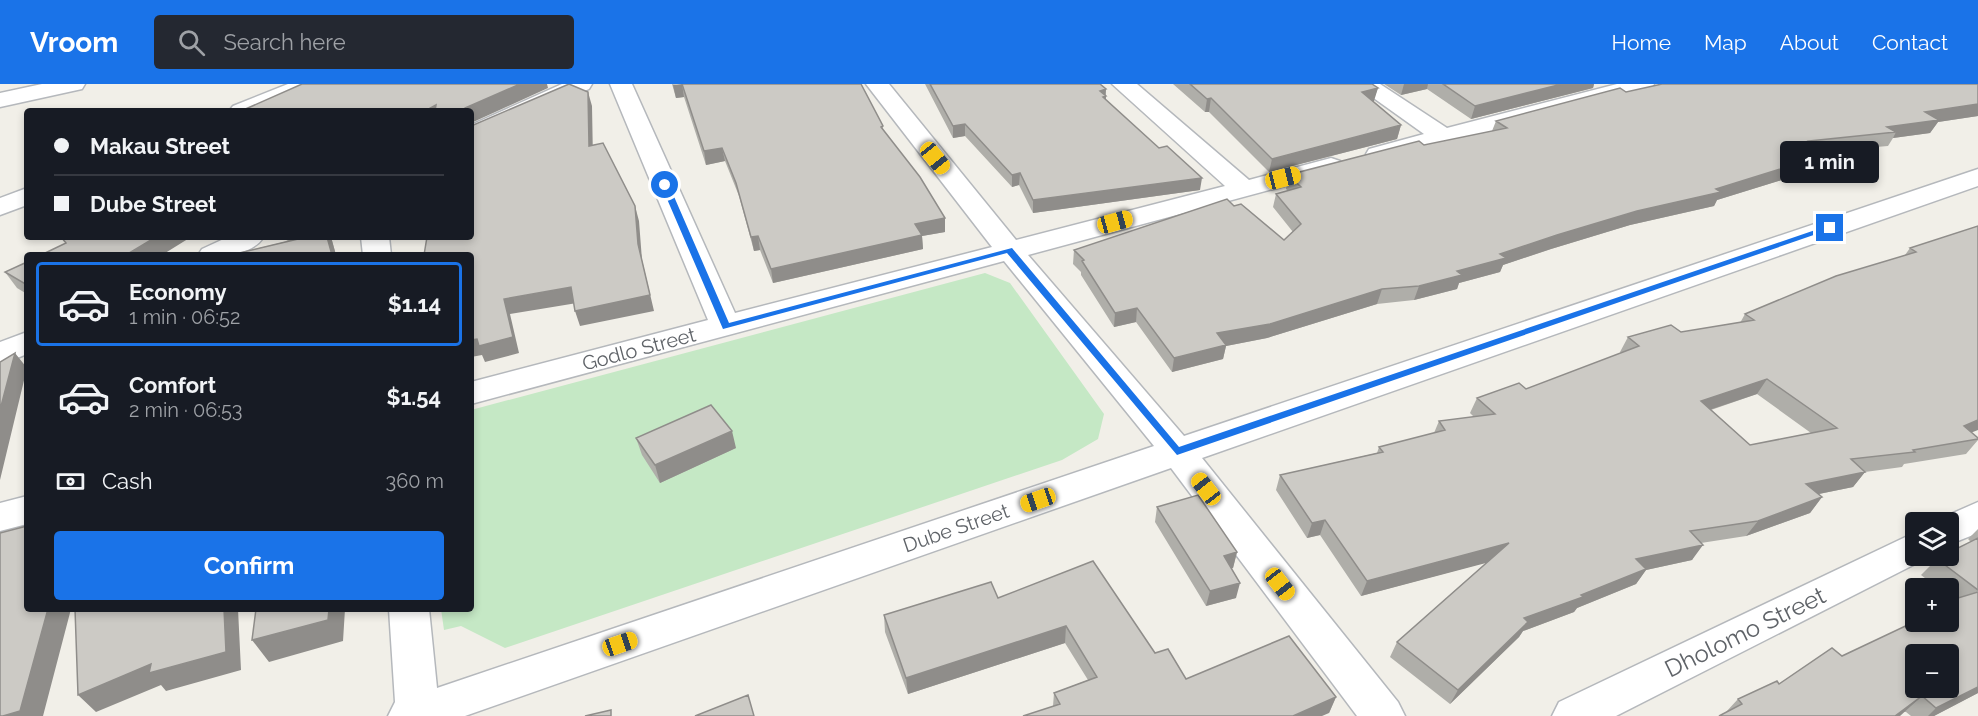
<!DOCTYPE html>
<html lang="en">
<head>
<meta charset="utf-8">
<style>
	:root { --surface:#171b24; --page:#242831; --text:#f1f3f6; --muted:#9ea1a6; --line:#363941; --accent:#1a73e8 }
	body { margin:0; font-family:Raleway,sans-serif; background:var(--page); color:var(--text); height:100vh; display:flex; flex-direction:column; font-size:22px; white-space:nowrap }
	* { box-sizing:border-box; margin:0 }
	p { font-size:20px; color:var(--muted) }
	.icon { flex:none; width:33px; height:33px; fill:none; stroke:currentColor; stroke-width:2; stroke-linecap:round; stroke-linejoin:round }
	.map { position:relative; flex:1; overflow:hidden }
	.drawer { position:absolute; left:24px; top:168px; width:450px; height:360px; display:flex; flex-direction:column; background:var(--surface); border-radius:6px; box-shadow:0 3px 9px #0003 }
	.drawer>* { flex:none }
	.hud { position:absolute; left:24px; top:24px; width:450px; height:132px; border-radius:6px; box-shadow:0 3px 9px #0003; display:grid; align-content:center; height:132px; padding:0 30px; background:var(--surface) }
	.controls { position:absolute; left:1905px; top:428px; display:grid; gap:12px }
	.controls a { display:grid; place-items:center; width:54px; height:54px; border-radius:6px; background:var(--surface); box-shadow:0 3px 9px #0003; font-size:30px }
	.end { position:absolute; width:27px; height:27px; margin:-14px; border:8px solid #1a73e8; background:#fff; box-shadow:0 0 0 3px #fff }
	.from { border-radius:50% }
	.bubble { position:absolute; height:42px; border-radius:6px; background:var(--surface); box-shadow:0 3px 9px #0003; font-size:20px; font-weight:700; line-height:42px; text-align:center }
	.car { position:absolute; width:18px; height:36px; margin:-18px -9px; border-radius:8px; box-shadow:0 0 4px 2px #0007; background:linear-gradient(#f5c518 24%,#345 0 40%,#f5c518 0 76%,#345 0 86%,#f5c518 0) }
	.hud b { display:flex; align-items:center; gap:21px; height:57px; font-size:22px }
	.hud b+b { border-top:2px solid var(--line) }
	.hud i { width:15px; height:15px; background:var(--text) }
	ul { padding:10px 0 0; list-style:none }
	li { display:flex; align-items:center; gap:18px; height:84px; margin:0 12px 9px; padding:0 18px; border:3px solid transparent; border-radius:6px }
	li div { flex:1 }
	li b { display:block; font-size:22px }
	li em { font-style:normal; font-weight:700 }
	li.on { border-color:var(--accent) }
	li>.icon { width:54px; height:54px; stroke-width:1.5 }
	.pay { display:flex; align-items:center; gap:15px; height:66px; padding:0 30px; font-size:22px }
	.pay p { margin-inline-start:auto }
	.cta { display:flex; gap:12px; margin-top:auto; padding:12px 30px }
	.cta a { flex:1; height:69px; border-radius:6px; background:var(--accent); color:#fff; font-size:24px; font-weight:700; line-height:69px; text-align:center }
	header { display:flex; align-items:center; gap:36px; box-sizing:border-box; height:84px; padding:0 30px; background:var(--accent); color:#fff }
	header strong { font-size:28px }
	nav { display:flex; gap:33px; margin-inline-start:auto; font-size:21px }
	.search { width:420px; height:54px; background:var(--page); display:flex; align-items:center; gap:15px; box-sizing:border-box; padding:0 21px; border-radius:6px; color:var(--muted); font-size:22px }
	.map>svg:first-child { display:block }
	.green { fill:#c5e8c5 }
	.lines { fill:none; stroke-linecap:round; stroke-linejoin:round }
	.minor-casing { stroke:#b5b8bc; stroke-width:3 }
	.minor { fill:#fff; fill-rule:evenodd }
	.wall { fill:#afaea9; fill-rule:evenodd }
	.shaded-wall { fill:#8f8d8a }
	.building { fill:#cccac5; stroke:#8f8d8a; stroke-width:1.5; fill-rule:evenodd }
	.route { fill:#1a73e8 }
	.labels { text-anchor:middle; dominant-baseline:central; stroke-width:4.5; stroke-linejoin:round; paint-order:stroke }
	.street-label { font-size:20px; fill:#5f6368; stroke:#fff }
	.near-street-label { font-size:24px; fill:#5f6368; stroke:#fff }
</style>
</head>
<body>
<header>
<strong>Vroom</strong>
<div class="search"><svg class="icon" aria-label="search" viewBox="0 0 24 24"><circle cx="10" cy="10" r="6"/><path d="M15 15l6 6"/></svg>Search here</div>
<nav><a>Home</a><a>Map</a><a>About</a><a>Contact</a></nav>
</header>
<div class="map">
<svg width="1978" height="632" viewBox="0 0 1978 632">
	<rect width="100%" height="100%" fill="#f1efe8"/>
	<path class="green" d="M985 189 1010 199 1104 330 1098 355 1062 376 505 564 461 542 444 546 441 525H471V326Z"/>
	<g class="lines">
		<g class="minor-casing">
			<path id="minor" d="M42 0H85L82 5 0 23V9Z
				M288 0H319L316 5 262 27H229L233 22Z
				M562 0H592L589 5 471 57V41Z
				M610 0H632L735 229 992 163 866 0H889L1016 156 1225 102 1112 0H1137L1249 96 1331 74 1340 77 1344 82 1340 87 1028 171 1184 352 1978 85V102L1202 374 1398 618 1405 632H1357L1171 384 465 632H388L395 618 389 525H429L437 604 1154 362 1004 177 471 320V298L708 236Z
				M1354 0H1380L1447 44 1617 0H1654L1651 5 1378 77 1369 75 1366 70 1369 65 1424 50Z
				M27 104V121L0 131V114Z
				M228 153H264C249 174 220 171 198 171L202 165Z
				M361 153H389L391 171H363Z
				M27 248V270L0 281V258Z
				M27 412V440L0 447V419Z
				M1978 418V449L1948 461V438L1935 437Z
				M1916 448V471H1931L1929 473 1616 632H1552L1559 618Z"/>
		</g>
		<use href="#minor" class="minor"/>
	</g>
	<path class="wall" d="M672 0 883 42V47L945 148 922 152 923 165 773 199 760 166 754 167 739 112 725 77 706 81 684 13 676 14Z
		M925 0H1100L1106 5V16L1200 106 1033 129 1019 101 1012 103 965 52 953 54Z
		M1173 0H1372L1378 4 1373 17 1401 41 1397 55 1269 88 1209 28H1205Z
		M1384 0H1594L1593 4 1471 35 1427 5 1401 11Z
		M1978 0V32L1938 38 1930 49 1893 54 1888 62 1828 67 1832 69 1824 83 1717 116 1714 122 1630 141 1551 165 1503 181 1500 188 1459 199 1457 205 1414 216 1377 220 1267 254 1226 262 1223 275 1172 288 1136 238 1114 243 1081 191V188L1073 180 1074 166 1234 122 1284 156 1293 148 1273 123 1276 110 1288 107 1286 105 1288 91 1492 47 1496 37 1626 8Z
		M1978 142 1971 349 1978 354V356L1966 370 1904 380 1902 383 1865 388 1853 403 1819 410 1822 413 1810 429 1746 452 1701 459 1692 476 1646 486 1636 500 1577 524 1574 528 1523 547 1519 553 1450 620 1390 573 1397 558 1487 478 1361 512 1320 451 1307 454 1276 406 1280 391 1377 369 1379 363 1434 349 1439 337 1474 333 1470 329 1477 314 1526 305 1621 269 1620 268 1628 253 1681 248 1740 239 1745 230 1905 171 1910 164ZM1757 310 1811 349 1750 361 1711 326Z
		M281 153H331L336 171H231L288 157Z
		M27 178V210L17 204 5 188Z
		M636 354 736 364 660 399 642 371Z
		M1157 423 1237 468 1233 484H1231L1236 514 1206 522 1155 438Z
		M1978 445V609L1934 632H1911L1906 628H1726L1738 615 1779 600 1842 572 1911 540 1910 539 1916 533V537H1948L1953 515 1948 512V504H1938L1921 491 1937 475 1971 458 1968 455Z
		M998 514 1155 569 1186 595 1336 613 1329 629 1053 622 1054 609 1088 596 1065 559 908 610 885 548 884 531Z"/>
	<path class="shaded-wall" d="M520 0H547L548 4 471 39V27H465V24Z
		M682 0 684 13 676 14 673 1Z
		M1404 0H1428L1427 5 1401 11Z
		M1562 0H1594L1593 4 1471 35 1475 22Z
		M1378 4 1374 17 1359 21 1362 8Z
		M1106 5 1105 13 1106 12 1105 24 1100 7Z
		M588 8 592 22 593 77 589 62Z
		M1211 14 1209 28H1205L1207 15Z
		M1978 20V32L1938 38 1930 49 1893 54 1896 48 1887 43 1925 28Z
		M436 21 439 27H425Z
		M965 40V52L953 54V42Z
		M1401 41 1397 55 1269 88 1272 75Z
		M722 64 725 77 706 81 704 67Z
		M1832 69 1824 83 1717 116 1714 122 1630 141 1551 165 1503 181 1500 188 1459 199 1457 205 1414 216 1419 202 1500 170 1557 151 1637 127 1716 105Z
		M1020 89 1019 101 1012 103V91Z
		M1202 94 1200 106 1033 129V116Z
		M635 122 639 137 642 176 654 227 580 242 575 227 638 160Z
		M945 134V148L922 152 923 165 773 199 771 185 915 140Z
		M758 152 760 166 754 167 751 153Z
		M156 153H191L162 171H126Z
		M327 153H331L336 171H332Z
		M571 203 577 219 510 230 519 269 485 278 482 271 471 273V256L477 255 504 215Z
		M1382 205 1377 220 1267 254 1226 262 1223 275 1172 288 1174 274 1217 249Z
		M1137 224 1136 238 1114 243 1115 229Z
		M15 269 27 284 0 396V326Z
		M1767 295 1757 310 1691 332 1701 317Z
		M1978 336V346L1950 357 1964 342Z
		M732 347 736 364 660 399 655 381Z
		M1865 388 1853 403 1794 415 1806 400Z
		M1822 413 1810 429 1746 452 1758 437Z
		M1325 436 1320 451 1307 454 1312 439Z
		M1509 459 1501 475 1361 512 1367 497Z
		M1703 461 1692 476 1646 486 1636 500 1577 524 1574 528 1523 547 1519 553 1450 620 1458 606 1524 534 1581 511 1636 475Z
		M1237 468 1233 484 1220 488 1224 472Z
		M1240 499 1236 514 1206 522 1210 507Z
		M48 525H71L43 632H3Z
		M224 525H238L241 586 166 607 161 601 96 628 78 611Z
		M329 525H345L343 557 269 578 252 556Z
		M1066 542 1065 559 908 610 906 594Z
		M1978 603V609L1934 632H1928L1936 624Z
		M1922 612 1900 632H1895Z
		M1336 613 1329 629 1322 632H1293Z"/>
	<path class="building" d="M302 0H520L465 24V27H435L436 21 425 27H241Z
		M569 0 588 8 589 62 603 59 635 122 638 160 650 211 575 227 571 203 504 215 513 253 479 262 477 255 471 256V171H424L427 153H471V42Z
		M682 0H861L883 42 881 43 920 93 945 134 915 140 922 151 771 185 758 152 751 153 736 99 722 64 704 67Z
		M930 0H1100L1106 5 1100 7 1106 12 1103 13 1159 64 1167 62 1202 94 1033 116 1020 89 1012 91 965 40 953 42Z
		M1190 0H1372L1378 4 1362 8 1401 41 1272 75 1211 14 1207 15Z
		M1443 0H1562L1475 22Z
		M1662 0H1978V20L1925 28 1939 36 1887 43 1896 48 1809 57 1832 69 1716 105 1721 108 1637 127 1557 151 1500 170 1506 174 1457 187 1462 191 1419 202 1382 205 1270 240 1217 249 1226 261 1174 274 1137 224 1115 229 1082 177 1084 176 1074 166 1227 115 1234 122 1241 120 1284 156 1301 140 1276 110 1301 103 1288 91 1419 57 1424 61 1507 44 1496 37 1620 4 1626 8Z
		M1978 142V336L1964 342 1978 354V355L1913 366 1915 368 1851 375 1865 388 1806 400 1822 413 1758 437 1690 447 1703 461 1636 475 1646 485 1581 511 1583 513 1524 534 1528 538 1458 606 1397 558 1509 459 1367 497 1325 436 1312 439 1280 391 1383 368 1379 363 1445 346 1439 337 1495 330 1477 314 1519 299 1526 305 1639 262 1628 253 1671 241 1681 248 1754 236 1745 230 1836 192 1916 168 1910 164ZM1767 295 1837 344 1750 361 1701 317Z
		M61 153H156L126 171H41L66 159Z
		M301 153H327L332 171H231L302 154Z
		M27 178V201L5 188Z
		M15 269 0 326V278Z
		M711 321 732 347 655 381 636 354Z
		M1198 411 1237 468 1224 472 1240 499 1210 507 1157 423Z
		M27 442V525H48L20 627 3 632H0V449Z
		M1978 454V506L1937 475 1945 471H1948V469Z
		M1093 477 1155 569 1168 565 1186 595 1289 552 1336 613 1293 632H1023L1060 620 1054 609 1097 593 1066 542 906 594 884 531 991 498 998 514Z
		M1978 508V603L1936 624 1922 612 1895 632H1719L1742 620 1738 615 1777 597 1779 600 1832 564 1842 572 1916 537H1948V517ZM1916 570H1948V603H1916Z
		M75 525H224L226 568 149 589 151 580 78 611Z
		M256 525H329L328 536 252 556Z
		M748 611 754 632H695Z
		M611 626V632H585Z"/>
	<path class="route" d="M665 99 669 101 729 239 1012 164 1179 363 1827 142 1834 144 1177 371 1007 169 723 245 661 101Z"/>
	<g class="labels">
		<g class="street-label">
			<text transform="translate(639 265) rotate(-15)">Godlo Street</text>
			<text transform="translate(956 444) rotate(-19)">Dube Street</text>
		</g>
		<g class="near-street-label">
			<text transform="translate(1745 548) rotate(-26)">Dholomo Street</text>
		</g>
	</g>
</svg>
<div class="controls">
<a><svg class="icon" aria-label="layers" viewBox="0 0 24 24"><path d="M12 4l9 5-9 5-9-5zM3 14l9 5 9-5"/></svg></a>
<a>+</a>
<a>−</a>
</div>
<i class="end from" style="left:665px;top:101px"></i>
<i class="end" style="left:1830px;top:144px"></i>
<div class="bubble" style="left:1780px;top:57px;width:99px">1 min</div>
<i class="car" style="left:935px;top:74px;rotate:141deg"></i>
<i class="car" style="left:1283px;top:94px;rotate:76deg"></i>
<i class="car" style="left:1115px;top:138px;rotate:75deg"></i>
<i class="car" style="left:1206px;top:405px;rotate:322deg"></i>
<i class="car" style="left:1038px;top:416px;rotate:251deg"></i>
<i class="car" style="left:1280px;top:500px;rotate:142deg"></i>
<i class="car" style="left:620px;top:560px;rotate:71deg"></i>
<div class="hud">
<b><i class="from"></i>Makau Street</b>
<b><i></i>Dube Street</b>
</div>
<section class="drawer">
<ul>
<li class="on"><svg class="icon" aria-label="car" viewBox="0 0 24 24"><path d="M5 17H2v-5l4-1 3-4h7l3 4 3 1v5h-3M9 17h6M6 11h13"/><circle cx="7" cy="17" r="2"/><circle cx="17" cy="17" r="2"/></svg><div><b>Economy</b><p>1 min · 06:52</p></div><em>$1.14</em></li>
<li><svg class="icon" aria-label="car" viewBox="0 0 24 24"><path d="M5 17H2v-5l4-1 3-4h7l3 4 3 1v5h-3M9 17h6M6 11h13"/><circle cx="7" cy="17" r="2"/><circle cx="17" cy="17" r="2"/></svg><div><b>Comfort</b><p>2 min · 06:53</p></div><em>$1.54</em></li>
</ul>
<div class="pay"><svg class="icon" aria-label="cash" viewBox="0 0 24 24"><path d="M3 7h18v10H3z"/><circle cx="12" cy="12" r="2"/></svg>Cash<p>360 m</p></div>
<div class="cta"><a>Confirm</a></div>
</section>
</div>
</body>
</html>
